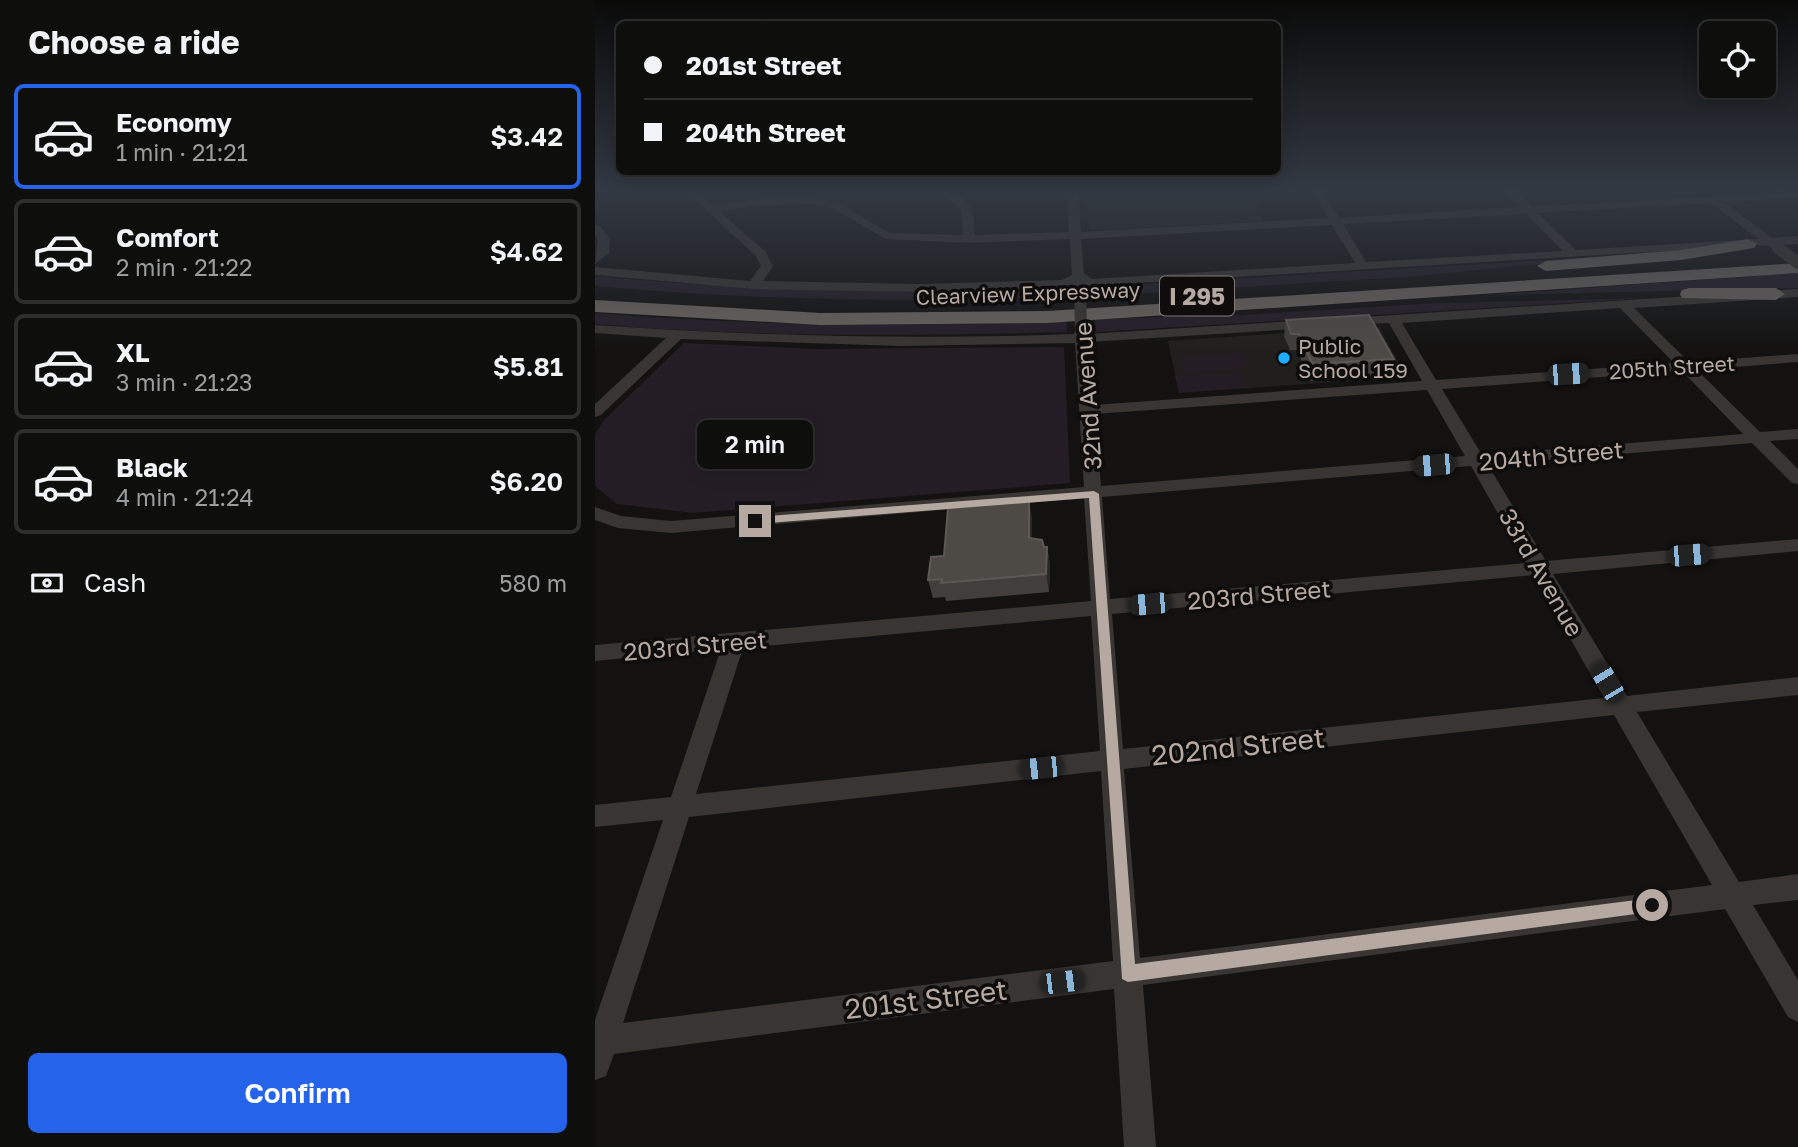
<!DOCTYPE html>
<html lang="en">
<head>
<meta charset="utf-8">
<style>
	:root { --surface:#0e0e0d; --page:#171716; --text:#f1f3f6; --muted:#9b9c9d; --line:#2e2e2e; --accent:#2563eb }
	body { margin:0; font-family:"Golos Text",sans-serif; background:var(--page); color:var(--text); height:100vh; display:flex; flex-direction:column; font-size:26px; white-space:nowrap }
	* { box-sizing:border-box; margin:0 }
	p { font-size:23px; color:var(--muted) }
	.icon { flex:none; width:38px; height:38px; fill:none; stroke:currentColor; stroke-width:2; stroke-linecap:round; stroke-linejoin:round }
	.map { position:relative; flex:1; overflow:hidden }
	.panel { display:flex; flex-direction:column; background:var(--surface); width:595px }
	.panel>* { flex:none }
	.hud { position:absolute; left:21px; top:21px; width:665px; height:154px; border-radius:10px; box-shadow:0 4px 18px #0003,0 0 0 2px var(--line); display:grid; align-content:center; height:154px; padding:0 28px; background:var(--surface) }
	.fabs { position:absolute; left:1104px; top:21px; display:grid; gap:14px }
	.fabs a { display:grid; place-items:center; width:77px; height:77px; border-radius:10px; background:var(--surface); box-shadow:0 4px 18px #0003,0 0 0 2px var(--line); font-size:35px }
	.end { position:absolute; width:32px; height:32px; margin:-16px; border:9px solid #b5a9a1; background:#111; box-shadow:0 0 0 4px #111 }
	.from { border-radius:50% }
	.bubble { position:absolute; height:49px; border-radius:10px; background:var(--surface); box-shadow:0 4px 18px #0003,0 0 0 2px var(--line); font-size:23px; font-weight:600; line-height:49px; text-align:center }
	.car { position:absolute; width:21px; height:42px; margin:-21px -10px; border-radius:9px; box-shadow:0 0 5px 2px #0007; background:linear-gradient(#222 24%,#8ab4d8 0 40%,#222 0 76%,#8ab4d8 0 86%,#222 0) }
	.hud b { display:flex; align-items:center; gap:24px; height:66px; font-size:26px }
	.hud b+b { border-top:2px solid var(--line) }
	.hud i { width:18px; height:18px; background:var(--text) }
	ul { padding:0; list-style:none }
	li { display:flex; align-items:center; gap:21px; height:105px; margin:0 14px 10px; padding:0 14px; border:4px solid var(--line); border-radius:10px }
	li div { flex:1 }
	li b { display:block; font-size:26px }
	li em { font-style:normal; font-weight:600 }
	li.selected { border-color:var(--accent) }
	li>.icon { width:63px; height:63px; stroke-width:1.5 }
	h2 { padding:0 28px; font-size:32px; line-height:84px }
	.pay { display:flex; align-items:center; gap:18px; height:77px; padding:0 28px; font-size:26px }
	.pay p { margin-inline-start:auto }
	.cta { display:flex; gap:14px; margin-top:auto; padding:14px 28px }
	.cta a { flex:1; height:80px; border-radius:10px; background:var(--accent); color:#fff; font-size:28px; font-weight:600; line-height:80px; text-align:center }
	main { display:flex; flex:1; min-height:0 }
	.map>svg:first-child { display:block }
	.built { fill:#201f1d }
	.green { fill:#241d26 }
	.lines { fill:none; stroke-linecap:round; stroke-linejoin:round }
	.minor { fill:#383532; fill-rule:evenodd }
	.highway { fill:#69635d; fill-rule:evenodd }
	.minor-bridge { stroke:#383532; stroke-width:12 }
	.wall { fill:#413e3b }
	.shaded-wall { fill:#292825 }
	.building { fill:#4d4a46; stroke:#5e5854; stroke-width:2 }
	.route { fill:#b5a9a1 }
	.poi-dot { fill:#1daeff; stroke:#0e0d0c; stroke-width:2.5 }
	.labels { text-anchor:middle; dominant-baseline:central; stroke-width:7; stroke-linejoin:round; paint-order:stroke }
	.far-street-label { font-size:21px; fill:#b5a9a1; stroke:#0e0d0c }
	.far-poi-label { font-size:21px; fill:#b5a9a1; stroke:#0e0d0c; text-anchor:start }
	.shield { fill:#0e0d0c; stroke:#837a74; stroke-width:2 }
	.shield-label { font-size:23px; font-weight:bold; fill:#b5a9a1 }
	.street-label { font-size:24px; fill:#b5a9a1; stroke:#0e0d0c }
	.near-street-label { font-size:28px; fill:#b5a9a1; stroke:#0e0d0c }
</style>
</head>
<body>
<main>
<section class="panel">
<h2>Choose a ride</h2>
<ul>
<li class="selected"><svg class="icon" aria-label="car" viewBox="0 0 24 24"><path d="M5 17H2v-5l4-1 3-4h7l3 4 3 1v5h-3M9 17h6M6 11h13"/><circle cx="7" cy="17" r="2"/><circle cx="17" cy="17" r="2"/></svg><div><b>Economy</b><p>1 min · 21:21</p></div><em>$3.42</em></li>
<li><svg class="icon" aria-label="car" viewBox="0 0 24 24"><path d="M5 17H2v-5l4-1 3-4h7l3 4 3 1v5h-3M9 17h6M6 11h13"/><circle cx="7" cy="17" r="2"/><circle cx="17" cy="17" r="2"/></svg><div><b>Comfort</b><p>2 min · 21:22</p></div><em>$4.62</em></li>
<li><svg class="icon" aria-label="car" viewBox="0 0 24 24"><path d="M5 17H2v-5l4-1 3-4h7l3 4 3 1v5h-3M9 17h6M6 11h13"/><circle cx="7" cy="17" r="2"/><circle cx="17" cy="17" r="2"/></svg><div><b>XL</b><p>3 min · 21:23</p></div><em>$5.81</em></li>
<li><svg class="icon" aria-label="car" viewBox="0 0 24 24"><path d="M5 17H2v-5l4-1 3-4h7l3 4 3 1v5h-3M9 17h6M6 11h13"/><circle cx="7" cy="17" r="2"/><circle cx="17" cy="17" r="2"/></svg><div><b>Black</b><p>4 min · 21:24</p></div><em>$6.20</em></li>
</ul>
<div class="pay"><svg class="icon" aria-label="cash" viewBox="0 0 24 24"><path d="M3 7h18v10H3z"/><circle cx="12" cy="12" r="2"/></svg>Cash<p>580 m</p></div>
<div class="cta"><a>Confirm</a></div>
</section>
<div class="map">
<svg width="1203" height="1147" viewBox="0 0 1203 1147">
	<rect width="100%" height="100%" fill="#131211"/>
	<path class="built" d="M490 190H658L668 221 494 230Z
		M784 327 812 377 584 393 573 341Z"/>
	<path class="green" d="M1041 255 810 277 499 296 498 287Z
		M1203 273V288L894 295Z
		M0 276C156 291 313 295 469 288L471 297C313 303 157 300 0 286Z
		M1054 298 501 332 500 319 646 315 843 303Z
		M0 313C157 326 313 327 471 321L472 332C314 336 157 338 0 324Z
		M89 343 222 349 469 347 475 483 98 513 22 504 0 486V434L10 419Z
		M646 353 651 368 589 373 585 357Z
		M644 373 649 387 584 393 580 376Z"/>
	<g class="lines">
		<path class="minor" d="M89 190H101L119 206 161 199 220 198 247 205 294 233 368 235 366 209 342 190C370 190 382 209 379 235L474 232 472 190H482L486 232 733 218 717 190H728L744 218 925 207 909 190H920L937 207 1203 192V198L1129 202 1177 238 1203 236V244L1185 245 1184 249 1180 250 1172 245 490 286 484 290 478 285 470 288 325 292 159 289 0 275V267L155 281 166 266 161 256ZM1116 203 1163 239 981 250 943 213ZM220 204 239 209 291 239 373 243 475 239 477 275 467 280 325 284 168 281 178 266 170 251 125 212 161 205ZM931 214 968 251 771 262 748 224ZM737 225 760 263 497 279 489 274 486 239Z
			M0 224 4 225 15 239 14 253 0 264 3 239 0 235Z
			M1203 289V297L1039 308 1094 362 1203 354V362L1102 370 1165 432 1203 429V439L1175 441 1203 469V484L1197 483 1157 443 893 465 951 561 1203 539V551L958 574 1032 696 1203 677V695L1042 712 1144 882 1203 874V900L1158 905 1203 980V1022L1193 1017 1130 909 548 985 561 1147H529L519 989 19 1054 11 1076 0 1080V1020L68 820 0 827V805L76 797 126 649 0 661V645L496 601 489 498 76 533 23 528 0 520V507L26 516 76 521 489 487 480 343 305 346 86 339 6 415 0 417V404L71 338 0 333V325C160 336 319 340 479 334L481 328H491L493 334 716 320 723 324 716 328 494 342 499 405 827 381 794 323 748 325 746 322 753 318ZM1025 308 1079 363 841 380 807 323ZM1087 371 1148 434 887 455 847 389ZM832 390 870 456 506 486 500 414ZM876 466 931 563 515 599 507 497ZM939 575 1009 698 528 749 517 614ZM496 616 505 751 101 794 148 648ZM1019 715 1117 885 545 958 529 769ZM506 771 518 961 28 1023 94 817Z"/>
		<path class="highway" d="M1153 239 1162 244 1159 248 1086 260 951 271 942 266 951 261 1086 250Z
			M1203 263V273L452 323 226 325 0 312V300L226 313 452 311Z
			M1094 288H1181L1190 294 1181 300 1087 298 1085 294 1087 290Z"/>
		<path class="minor-bridge" d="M1183 248 1203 263
			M485 291 486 331"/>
	</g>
	<path class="wall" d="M691 320 799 359 796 375 715 381 702 350H695L689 336Z
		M437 517V539L449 547H452L455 565 454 592 351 601 350 597 338 598 333 580 349 556Z"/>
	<path class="shaded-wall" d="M434 499 437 517V556L434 538Z
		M452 547 455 565 454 592 451 574Z"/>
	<path class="building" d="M774 315 799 359 717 364 704 334H696L691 320Z
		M434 499V538L447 540 449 547H452L451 574 346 583 347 579 333 580 336 557 349 556 353 508 390 503Z"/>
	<linearGradient id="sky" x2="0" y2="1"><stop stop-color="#0a0a09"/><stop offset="0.54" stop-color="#333943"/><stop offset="1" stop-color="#333943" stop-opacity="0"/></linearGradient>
	<rect width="1203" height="351" fill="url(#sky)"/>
	<path class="route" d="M499 491 504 494 540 964 1057 898 1063 900 1065 905 1063 911 533 982 527 979 494 498 160 524 154 521 160 517Z"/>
	<circle class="poi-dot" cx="689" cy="358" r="7"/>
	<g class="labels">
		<g class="far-street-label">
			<text transform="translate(433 293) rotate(-2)">Clearview Expressway</text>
			<text transform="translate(1077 367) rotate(-4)">205th Street</text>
		</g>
		<g class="far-poi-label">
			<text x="703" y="346">Public<tspan x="703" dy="24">School 159</tspan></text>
		</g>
		<rect class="shield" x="565" y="276.5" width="74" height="39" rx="5"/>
		<g class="shield-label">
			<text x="602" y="296">I 295</text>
		</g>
		<g class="street-label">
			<text transform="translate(492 396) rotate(-94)">32nd Avenue</text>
			<text transform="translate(956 455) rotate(-5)">204th Street</text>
			<text transform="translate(947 572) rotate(60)">33rd Avenue</text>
			<text transform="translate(664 594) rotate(-5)">203rd Street</text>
			<text transform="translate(100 645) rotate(-5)">203rd Street</text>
		</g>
		<g class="near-street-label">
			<text transform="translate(643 746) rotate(-6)">202nd Street</text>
			<text transform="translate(331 999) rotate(-7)">201st Street</text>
		</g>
	</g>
</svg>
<div class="fabs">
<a><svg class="icon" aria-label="locate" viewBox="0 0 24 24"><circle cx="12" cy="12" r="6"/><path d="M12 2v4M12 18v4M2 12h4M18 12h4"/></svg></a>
</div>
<i class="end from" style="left:1057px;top:905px"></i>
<i class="end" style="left:160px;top:521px"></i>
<div class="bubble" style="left:102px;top:420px;width:116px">2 min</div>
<i class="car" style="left:973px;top:374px;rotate:86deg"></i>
<i class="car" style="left:839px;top:465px;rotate:265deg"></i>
<i class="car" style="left:1094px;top:555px;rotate:85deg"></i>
<i class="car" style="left:554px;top:604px;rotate:265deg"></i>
<i class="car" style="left:1012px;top:682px;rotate:329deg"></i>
<i class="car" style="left:446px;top:768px;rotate:264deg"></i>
<i class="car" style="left:467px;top:982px;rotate:83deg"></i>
<div class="hud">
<b><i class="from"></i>201st Street</b>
<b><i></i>204th Street</b>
</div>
</div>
</main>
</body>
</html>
